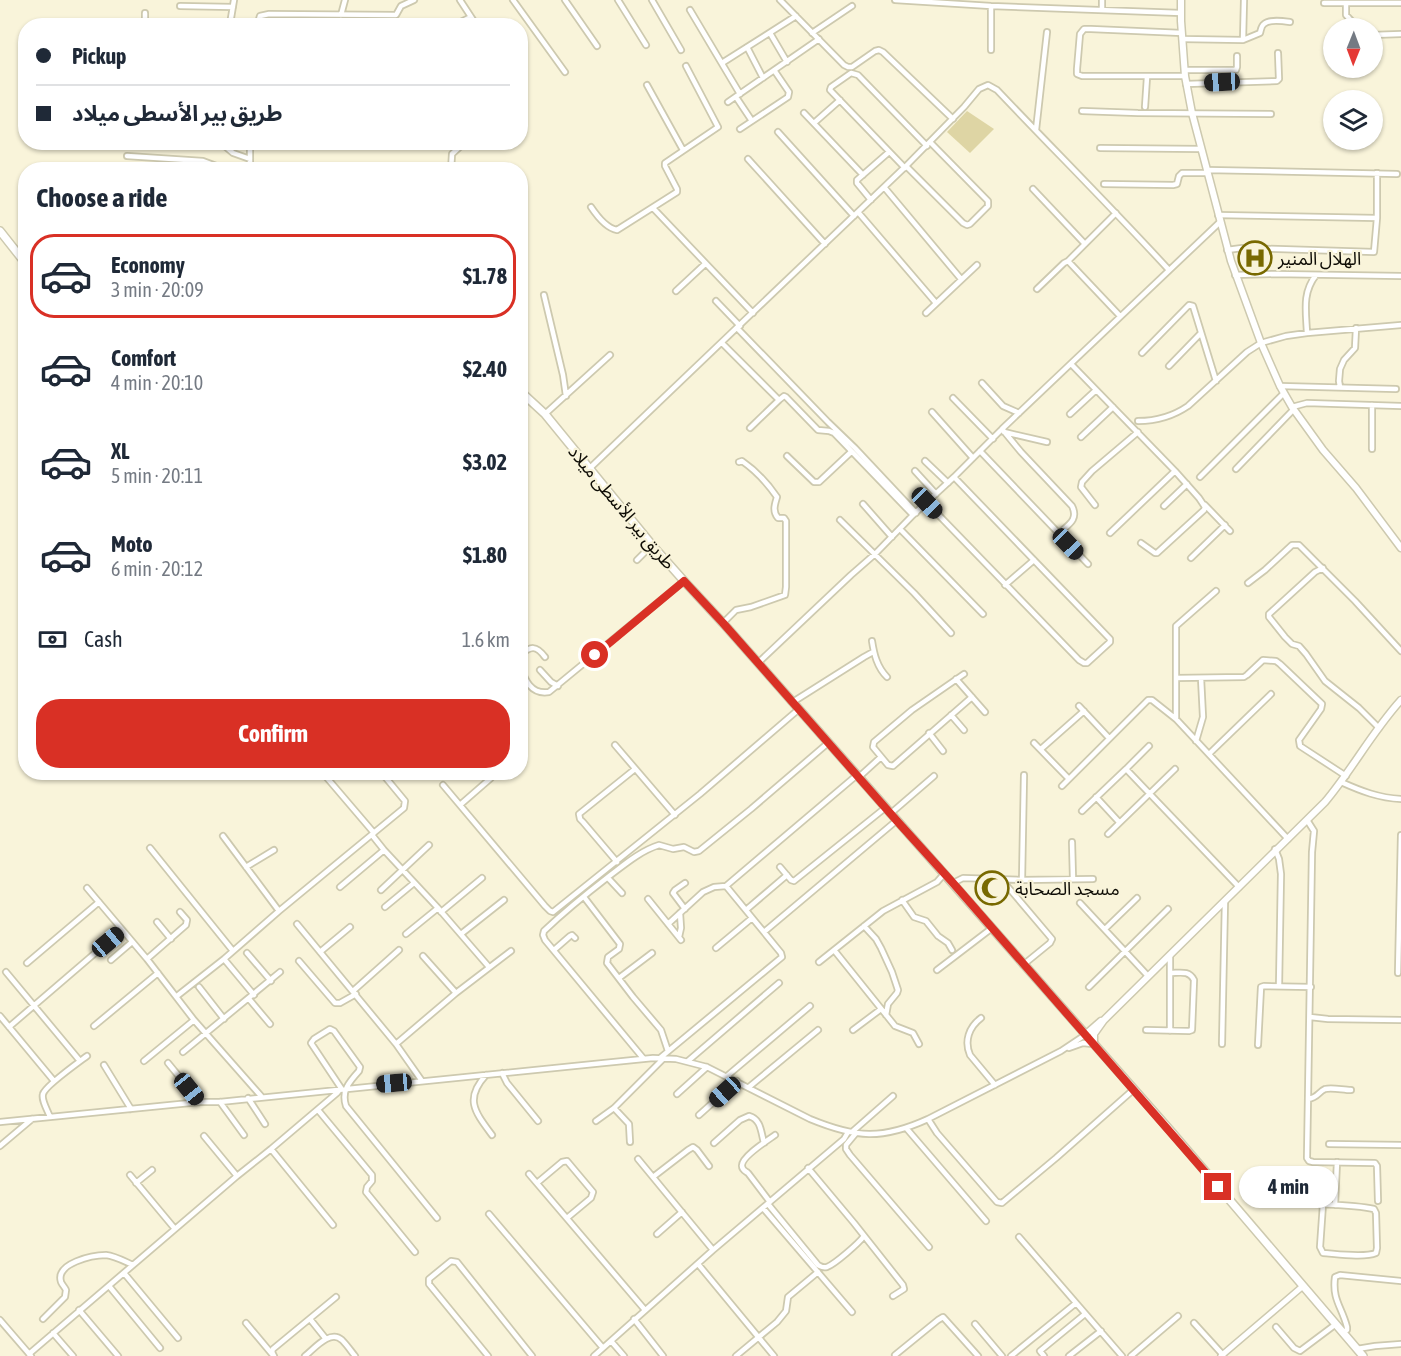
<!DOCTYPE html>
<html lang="en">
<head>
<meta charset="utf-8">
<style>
	:root { --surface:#fff; --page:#f6f6f7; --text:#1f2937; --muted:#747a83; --line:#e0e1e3; --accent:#d93025 }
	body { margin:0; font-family:"Asap Condensed","Noto Sans Arabic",sans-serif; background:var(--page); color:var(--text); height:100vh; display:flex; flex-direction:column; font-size:22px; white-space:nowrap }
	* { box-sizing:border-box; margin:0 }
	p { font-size:20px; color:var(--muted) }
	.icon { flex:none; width:33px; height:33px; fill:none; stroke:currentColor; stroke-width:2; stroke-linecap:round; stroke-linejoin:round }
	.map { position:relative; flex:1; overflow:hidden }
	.side { position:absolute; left:18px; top:162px; width:510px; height:618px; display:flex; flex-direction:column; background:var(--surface); border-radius:24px; box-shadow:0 2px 4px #0004 }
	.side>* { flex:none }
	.banner { position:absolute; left:18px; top:18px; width:510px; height:132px; border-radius:24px; box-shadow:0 2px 4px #0004; display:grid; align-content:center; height:132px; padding:0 18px; background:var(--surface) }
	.needle { width:39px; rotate:181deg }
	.tools { position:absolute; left:1323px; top:18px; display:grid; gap:12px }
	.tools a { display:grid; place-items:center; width:60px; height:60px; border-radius:50%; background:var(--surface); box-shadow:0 2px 4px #0004; font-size:30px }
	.end { position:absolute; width:27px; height:27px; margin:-14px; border:8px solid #d93025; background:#fff; box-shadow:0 0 0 3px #fff }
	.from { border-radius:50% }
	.bubble { position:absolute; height:42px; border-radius:21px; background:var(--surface); box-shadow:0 2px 4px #0004; font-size:20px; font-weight:700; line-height:42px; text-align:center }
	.car { position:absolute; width:18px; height:36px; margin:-18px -9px; border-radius:8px; box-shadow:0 0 4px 2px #0007; background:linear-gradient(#222 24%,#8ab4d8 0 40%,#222 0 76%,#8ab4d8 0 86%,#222 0) }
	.banner b { display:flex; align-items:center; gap:21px; height:57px; font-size:22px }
	.banner b+b { border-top:2px solid var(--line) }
	.banner i { width:15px; height:15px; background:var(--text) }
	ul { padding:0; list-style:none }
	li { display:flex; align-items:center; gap:18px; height:84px; margin:0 12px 9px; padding:0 6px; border:3px solid transparent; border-radius:24px }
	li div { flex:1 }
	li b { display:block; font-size:22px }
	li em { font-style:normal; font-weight:700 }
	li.active { border-color:var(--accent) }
	li>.icon { width:54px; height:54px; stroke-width:1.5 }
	h2 { padding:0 18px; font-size:27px; line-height:72px }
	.pay { display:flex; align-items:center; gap:15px; height:66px; padding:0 18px; font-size:22px }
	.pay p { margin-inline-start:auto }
	.action { display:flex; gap:12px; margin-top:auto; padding:12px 18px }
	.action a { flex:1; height:69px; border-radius:24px; background:var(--accent); color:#fff; font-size:24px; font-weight:700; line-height:69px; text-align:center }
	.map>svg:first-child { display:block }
	.green { fill:#ded5a4 }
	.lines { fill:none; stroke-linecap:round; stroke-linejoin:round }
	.minor-casing { stroke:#cdc9af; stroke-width:8 }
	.tertiary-casing { stroke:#cdc9af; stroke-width:8 }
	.secondary-casing { stroke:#cdc9af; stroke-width:9 }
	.primary-casing { stroke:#cdc9af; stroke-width:10 }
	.minor { stroke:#fff; stroke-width:4.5 }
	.tertiary { stroke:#fff; stroke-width:5 }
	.secondary { stroke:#fff; stroke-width:6 }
	.primary { stroke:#fff; stroke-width:7 }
	.route { stroke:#d93025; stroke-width:8 }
	.labels { text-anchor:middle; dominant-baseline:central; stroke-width:4.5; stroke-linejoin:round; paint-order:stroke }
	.poi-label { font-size:18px; fill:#0e0c05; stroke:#f9f4da; text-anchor:start }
	.street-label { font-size:18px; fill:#0e0c05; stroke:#f9f4da }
</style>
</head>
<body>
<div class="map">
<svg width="1401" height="1356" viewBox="0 0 1401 1356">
	<rect width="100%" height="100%" fill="#f9f4da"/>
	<path class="green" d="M967 111 994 129 970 153 947 132Z"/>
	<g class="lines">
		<g class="minor-casing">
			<path id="minor" d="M460 0 477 26
				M513 0 565 72
				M565 0 597 46
				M618 0 646 45
				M652 0 681 50
				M780 0 844 65 848 67H852L875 51 879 50 883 52 953 119
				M895 0 991 6 1181 13
				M1324 3H1401
				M1346 4V15L1358 28
				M180 6 233 7
				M991 6V50
				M690 10 740 94
				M1102 10V0
				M341 15 345 0
				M145 26V13
				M232 26 231 18 234 0
				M257 26 260 16 269 14 396 15 401 6 414 0
				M452 26 471 17
				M770 33 787 62
				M812 33 852 6
				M1182 33 1091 29H1084L1080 34 1077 69V74L1082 76H1185
				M1372 35 1401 34
				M1182 39 1243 40 1260 33C1261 30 1261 26 1264 24 1269 19 1283 21 1290 22
				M1243 40 1244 0
				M747 47 763 78
				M722 63 796 16
				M1185 70H1236L1237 67V56
				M1186 84 1277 81 1279 79 1278 53
				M647 85 683 150
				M736 97 752 121 788 97 789 92 774 70
				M728 102 819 39
				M1145 107 1147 77
				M1082 111 1138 113 1271 114
				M804 113 863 175
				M814 123 840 100
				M740 129 752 121
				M1036 130 1047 32
				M778 132 854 216
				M220 142 233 153 250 159
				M1100 148 1201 149
				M127 156 203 161 227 170
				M748 159 825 244
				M906 166 963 223 967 225 970 224 988 206V201L930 142
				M905 168 830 90 831 87 851 73 858 75 927 146
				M250 170V150L252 142
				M451 170 452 154 465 142
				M1207 170 1397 174
				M1104 184 1173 185 1177 184 1179 176 1182 173H1207
				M884 187 961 279
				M1033 189 1085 244
				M871 200 857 183V180L889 152
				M591 207C597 216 606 228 617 230L677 192V189L665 166V163L718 127 686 66
				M653 208 753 313
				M858 212 936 303
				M1218 215 1377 218
				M1227 250 1242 248 1374 252 1377 218V173
				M1068 261 1120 316
				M1235 275 1275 274 1401 276
				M1037 289 1064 263 1068 261 1116 213
				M676 291 705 264
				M544 295 563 375 566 396
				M716 301 740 326
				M926 313 977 265
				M737 328 828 422 855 448 916 513
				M1307 333C1306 311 1302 293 1316 275
				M722 343 779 400 750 428
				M1142 353 1189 305 1193 306 1216 381
				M1071 364 1175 471 1199 498 1205 507 1204 510 1157 553H1155L1141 543
				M1169 366 1201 333
				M982 383 1003 406 1019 413
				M1280 386 1396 389
				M1340 387 1339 381 1340 369 1344 360 1355 348 1356 328
				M953 398 993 439
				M779 400 784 396 786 397 818 430 829 431 834 433 913 515
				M1292 407 1307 403 1401 406
				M932 412 973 458
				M545 414 610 355
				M1070 414 1096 390
				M1138 421C1157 421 1172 417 1188 406L1247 352 1261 343 1286 336 1307 333 1401 325
				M1002 429 1021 452 1072 506C1079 520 1068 525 1058 534
				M1004 432 1047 442
				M1081 437 1113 407
				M1372 449V405
				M980 451 1088 564
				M787 456 814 482H819L851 452
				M925 461 948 483
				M590 468 906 166 964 107 979 89 988 85 997 90C1054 150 1113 209 1169 270
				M1236 469 1294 409
				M915 471 936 494
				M1200 477 1284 393
				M927 503 1079 660 1084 663H1087L1110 642V639L954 477
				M863 504 892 537
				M1095 505 1081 487 1082 482 1092 471 1138 432
				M1205 505 1230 531
				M1164 506 1187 484
				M840 520 914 593 951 633
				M900 529 983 614
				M1110 533 1175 471
				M1191 558 1225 525
				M637 560 652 545
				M1323 568 1315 572 1269 614V617L1285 637 1292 644 1299 646 1306 654 1325 681 1359 708 1379 728
				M1248 583 1265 570 1292 545H1299L1355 601 1401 651
				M1005 585 1034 560
				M723 623 736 610 751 607 785 595 786 587V521L784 518H778C772 511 775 504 777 497 768 484 755 470 742 461L739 462
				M872 641C874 654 877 667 887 677
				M520 655C531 646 536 645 545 657
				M758 663 851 575 875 554 913 515 954 477 1002 429 1220 222
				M520 666C525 680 531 695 549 692L684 581
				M540 670 551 682 558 686
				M964 674 912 710 874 742 873 747 888 765 893 766 972 697
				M1176 678 1244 677 1247 675 1263 660 1276 661 1280 664 1322 704 1321 709 1299 740 1300 746 1346 776
				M956 679 985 712
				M791 701 796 700 864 657 873 652
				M1079 706 1109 738
				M951 715 964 730
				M1176 719V626L1216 591
				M929 733 943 751
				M1196 741 1203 717 1201 678
				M1034 743 1069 779
				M615 745 675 815
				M1041 749 1084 711
				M1209 754 1271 694
				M1126 769 1149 746
				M322 772 374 833
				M859 777 881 757
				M1341 782C1361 791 1379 798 1401 799
				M443 785 545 906 550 911 553 912 700 794 799 709
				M1062 786 1148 700H1152L1176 719 1288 839
				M1096 797 1119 822
				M460 805 491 778
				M1082 811 1126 769 1239 887
				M890 814 934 776
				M1307 820 1314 831 1312 852C1311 954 1308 1056 1307 1158L1309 1161 1313 1162 1375 1163 1377 1166 1378 1201
				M1108 834 1175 769
				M372 835 384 850 438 908 489 967
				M223 836 279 911
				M1072 842 1073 879
				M150 848 233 951
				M1275 849 1279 859 1281 874 1279 986
				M617 862 583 822 580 819 579 814 635 769
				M246 867 274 850
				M780 867 791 880 794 881 885 808
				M608 878 622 893
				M1002 880 1052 939 1050 943 1023 965
				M1022 880 1024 775
				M953 883 963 878 1022 880 1093 879
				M340 887 384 850
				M87 888 147 959 194 1020 261 1096
				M381 890 429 845
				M584 897 620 944 619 949 608 957 607 963 633 997 661 1030 668 1051
				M648 899 681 940
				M902 900 914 917 926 921 938 936 948 943 952 950
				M1080 903 1148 976
				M385 907 414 883
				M685 909 673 893 675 890 685 883
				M746 910 787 875
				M441 912 482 878
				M157 922 171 939
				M297 924 396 1044 422 1081
				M668 924 703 892 714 887 726 886
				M864 926 876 939 881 948 892 972 898 990 897 993 888 1004 886 1015
				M1105 929 1137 898
				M764 932 896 821
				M406 934 438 908
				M461 934 504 900
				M679 937 681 928 680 913
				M716 948 752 918
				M554 950 570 936 572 935 575 938
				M834 950 895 1026 913 1033 919 1044
				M320 952 350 927
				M247 953 271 981
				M423 956 456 993
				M147 959 186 925 187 920 180 912
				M224 959 254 995
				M111 960 132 942
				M299 961 335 1003H340L356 994
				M819 962 883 911 937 882 944 874
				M27 963 99 902
				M937 970 992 928
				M6 972 80 1061
				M1398 973 1401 835
				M619 978 652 953
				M199 987 224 1019
				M1089 987 1168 909
				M353 991 399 950
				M177 996 224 959 279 911 404 808 405 801 381 772
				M249 999 270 1024
				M0 1016 54 1081
				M1310 1017 1328 1019 1401 1020
				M981 1018C969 1027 964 1041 970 1055L995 1085
				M94 1026 158 973
				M9 1027 122 930
				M853 1030 881 1009
				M1146 1030 1189 1031 1192 1030 1194 980C1189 970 1180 973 1170 973
				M1170 1031V955
				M396 1044 456 993 511 951
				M1222 1044 1225 901
				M1258 1045 1261 987 1264 986 1311 987
				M1069 1048 1083 1043 1092 1044
				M183 1052 280 972
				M643 1058 545 940 543 935 544 931C564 912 586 894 608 877 624 865 640 851 659 845L673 849 684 847 694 852 699 851 751 809 828 743
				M660 1058 782 957 781 953 726 886 857 775
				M144 1061 194 1020
				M688 1061 779 983
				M168 1063 200 1102
				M104 1065 131 1109
				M502 1073 507 1083 538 1121
				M486 1075C464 1099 475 1112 492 1135
				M727 1076 810 1006
				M749 1087 818 1030
				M677 1094 707 1067
				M248 1098 265 1124
				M1308 1099C1318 1098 1318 1092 1325 1089 1332 1087 1343 1090 1351 1090
				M220 1102 244 1135
				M614 1108 629 1124 630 1142
				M318 1110 372 1175V1181L367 1187 366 1192 415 1252
				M699 1115 737 1081
				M50 1117C48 1111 41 1100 43 1094 45 1086 79 1062 87 1056
				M928 1119 937 1133 997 1202 1002 1203 1056 1158 1133 1090
				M596 1121 614 1108 664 1058
				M0 1122 200 1102H220L653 1058 676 1059 707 1067 810 1119C856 1138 882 1140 928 1119L1061 1051 1085 1035
				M907 1129 986 1221
				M852 1132 893 1096
				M856 1133 846 1145V1149L850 1155 929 1247
				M204 1136 237 1176
				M714 1143 740 1120 749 1116C761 1119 761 1132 764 1143
				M1329 1144 1401 1145
				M0 1146 32 1119
				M271 1149 333 1225
				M638 1159 713 1250
				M808 1168 854 1223 903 1285 904 1289 893 1296
				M529 1174 645 1310
				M130 1175 175 1229
				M653 1177 688 1150 693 1147 697 1150 709 1166
				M136 1183 152 1170
				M537 1183 562 1162 567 1161 593 1192 591 1198 567 1218
				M770 1202 748 1173C745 1171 742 1170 742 1166 741 1157 768 1140 775 1135
				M768 1204 818 1265C822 1267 822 1268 827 1267 835 1264 859 1243 864 1236
				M1315 1204C1334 1205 1355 1205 1374 1209L1376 1213 1377 1248 1376 1253C1364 1258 1337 1254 1323 1253L1320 1247 1323 1204
				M1335 1205 1337 1162
				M763 1208 852 1312
				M489 1214 603 1348
				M657 1234 682 1212
				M1019 1237 1122 1356
				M698 1264 774 1356
				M124 1273 178 1338
				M109 1286 160 1348
				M79 1310 118 1356
				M43 1319 65 1297 66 1290C66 1289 61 1283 61 1282 55 1263 93 1255 106 1255 115 1256 124 1261 133 1265
				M310 1319 326 1339
				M634 1319 663 1356
				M0 1320 31 1356
				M246 1323 272 1354
				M1194 1323 1223 1355
				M975 1324 1002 1356
				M1276 1327 1294 1348 1300 1351 1336 1324
				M1342 1332 1347 1330V1327C1342 1307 1332 1300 1335 1277L1340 1275 1401 1281
				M53 1333 73 1356
				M611 1341 624 1356
				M1357 1349 1375 1346 1401 1344
				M29 1354 237 1176 271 1149 337 1093 341 1088 311 1043 314 1039 330 1029 334 1031 360 1067 359 1071C349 1082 341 1091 346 1106L437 1218
				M895 1355 938 1320 943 1317 978 1356
				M274 1356 272 1352 273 1349 336 1297
				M305 1356C314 1349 330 1329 342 1340 347 1345 351 1351 355 1356
				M488 1356 429 1284V1279L451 1261 457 1262 532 1356
				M594 1356 713 1250 844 1139 848 1132
				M736 1356 777 1322 786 1311 788 1297 818 1272
				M1011 1356 1076 1303
				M1044 1356 1040 1351 1085 1314
				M1069 1356 1101 1331
				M1131 1356 1178 1316"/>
		</g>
		<g class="tertiary-casing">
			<path id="tertiary" d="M1221 1356 1303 1286"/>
		</g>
		<g class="secondary-casing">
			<path id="secondary" d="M1181 0V21L1185 76 1192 113 1231 261 1261 343 1280 386 1292 407 1323 450 1356 488 1401 548
				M1085 1035 1101 1021
				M1094 1044V1034L1104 1020 1325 802C1352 770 1372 732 1401 700"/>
		</g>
		<g class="primary-casing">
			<path id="primary" d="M0 231 26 264
				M520 391 545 414 652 545 684 581 723 623 1169 1129 1363 1356"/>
		</g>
		<use href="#minor" class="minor"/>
		<use href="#tertiary" class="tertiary"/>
		<use href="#secondary" class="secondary"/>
		<use href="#primary" class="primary"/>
	</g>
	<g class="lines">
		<path class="route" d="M595 655 684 581 723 623 897 821 953 883 1218 1187"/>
	</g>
	<defs>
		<g id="hospital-ring" transform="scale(1.725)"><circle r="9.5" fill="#f9f4da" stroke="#786900" stroke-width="1.5"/><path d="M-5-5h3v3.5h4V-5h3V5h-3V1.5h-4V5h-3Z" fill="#786900"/></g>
		<g id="mosque-ring" transform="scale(1.725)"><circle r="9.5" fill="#f9f4da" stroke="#786900" stroke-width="1.5"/><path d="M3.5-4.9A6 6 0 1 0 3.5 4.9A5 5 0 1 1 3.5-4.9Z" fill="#786900"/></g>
	</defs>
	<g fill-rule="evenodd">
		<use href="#hospital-ring" x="1255" y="258"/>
		<use href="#mosque-ring" x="992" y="888"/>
	</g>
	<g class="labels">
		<g class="poi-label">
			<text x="1278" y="258">الهلال المنير</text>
			<text x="1015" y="888">مسجد الصحابة</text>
		</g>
		<g class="street-label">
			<text transform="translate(622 507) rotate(50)">طريق بير الأسطى ميلاد</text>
		</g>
	</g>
</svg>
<div class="tools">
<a><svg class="needle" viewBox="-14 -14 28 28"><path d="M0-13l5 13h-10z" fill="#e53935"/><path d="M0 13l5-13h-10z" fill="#747a83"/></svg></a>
<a><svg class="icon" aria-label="layers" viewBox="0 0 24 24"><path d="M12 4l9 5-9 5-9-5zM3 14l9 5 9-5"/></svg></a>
</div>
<i class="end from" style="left:595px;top:655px"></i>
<i class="end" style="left:1218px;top:1187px"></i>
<div class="bubble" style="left:1239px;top:1166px;width:99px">4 min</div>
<i class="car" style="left:1222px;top:82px;rotate:267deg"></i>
<i class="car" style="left:927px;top:503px;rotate:136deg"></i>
<i class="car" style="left:1068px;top:544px;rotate:136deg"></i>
<i class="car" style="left:108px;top:942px;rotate:50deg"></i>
<i class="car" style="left:394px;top:1083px;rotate:265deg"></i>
<i class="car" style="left:189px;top:1089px;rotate:141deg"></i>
<i class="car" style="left:725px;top:1092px;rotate:228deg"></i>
<div class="banner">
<b><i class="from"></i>Pickup</b>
<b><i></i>طريق بير الأسطى ميلاد</b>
</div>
<section class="side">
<h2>Choose a ride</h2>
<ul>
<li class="active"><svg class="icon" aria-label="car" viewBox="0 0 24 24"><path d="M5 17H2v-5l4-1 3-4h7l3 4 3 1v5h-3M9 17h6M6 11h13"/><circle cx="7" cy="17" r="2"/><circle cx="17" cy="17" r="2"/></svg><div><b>Economy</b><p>3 min · 20:09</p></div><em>$1.78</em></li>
<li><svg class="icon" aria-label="car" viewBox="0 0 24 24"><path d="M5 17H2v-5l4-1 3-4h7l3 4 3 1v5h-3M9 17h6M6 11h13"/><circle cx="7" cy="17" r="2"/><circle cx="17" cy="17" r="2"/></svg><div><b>Comfort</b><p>4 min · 20:10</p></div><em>$2.40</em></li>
<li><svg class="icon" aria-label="car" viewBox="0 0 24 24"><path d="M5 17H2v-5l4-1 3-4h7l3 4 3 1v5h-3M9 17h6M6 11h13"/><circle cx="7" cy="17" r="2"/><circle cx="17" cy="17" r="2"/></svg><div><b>XL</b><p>5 min · 20:11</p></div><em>$3.02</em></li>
<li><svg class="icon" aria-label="car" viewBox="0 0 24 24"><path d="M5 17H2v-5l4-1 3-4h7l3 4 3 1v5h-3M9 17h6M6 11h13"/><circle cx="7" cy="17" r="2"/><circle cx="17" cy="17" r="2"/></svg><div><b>Moto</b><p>6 min · 20:12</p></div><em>$1.80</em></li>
</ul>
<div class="pay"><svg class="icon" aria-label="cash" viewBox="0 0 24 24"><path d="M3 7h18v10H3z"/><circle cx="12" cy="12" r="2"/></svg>Cash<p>1.6 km</p></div>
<div class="action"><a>Confirm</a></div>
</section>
</div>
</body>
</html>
